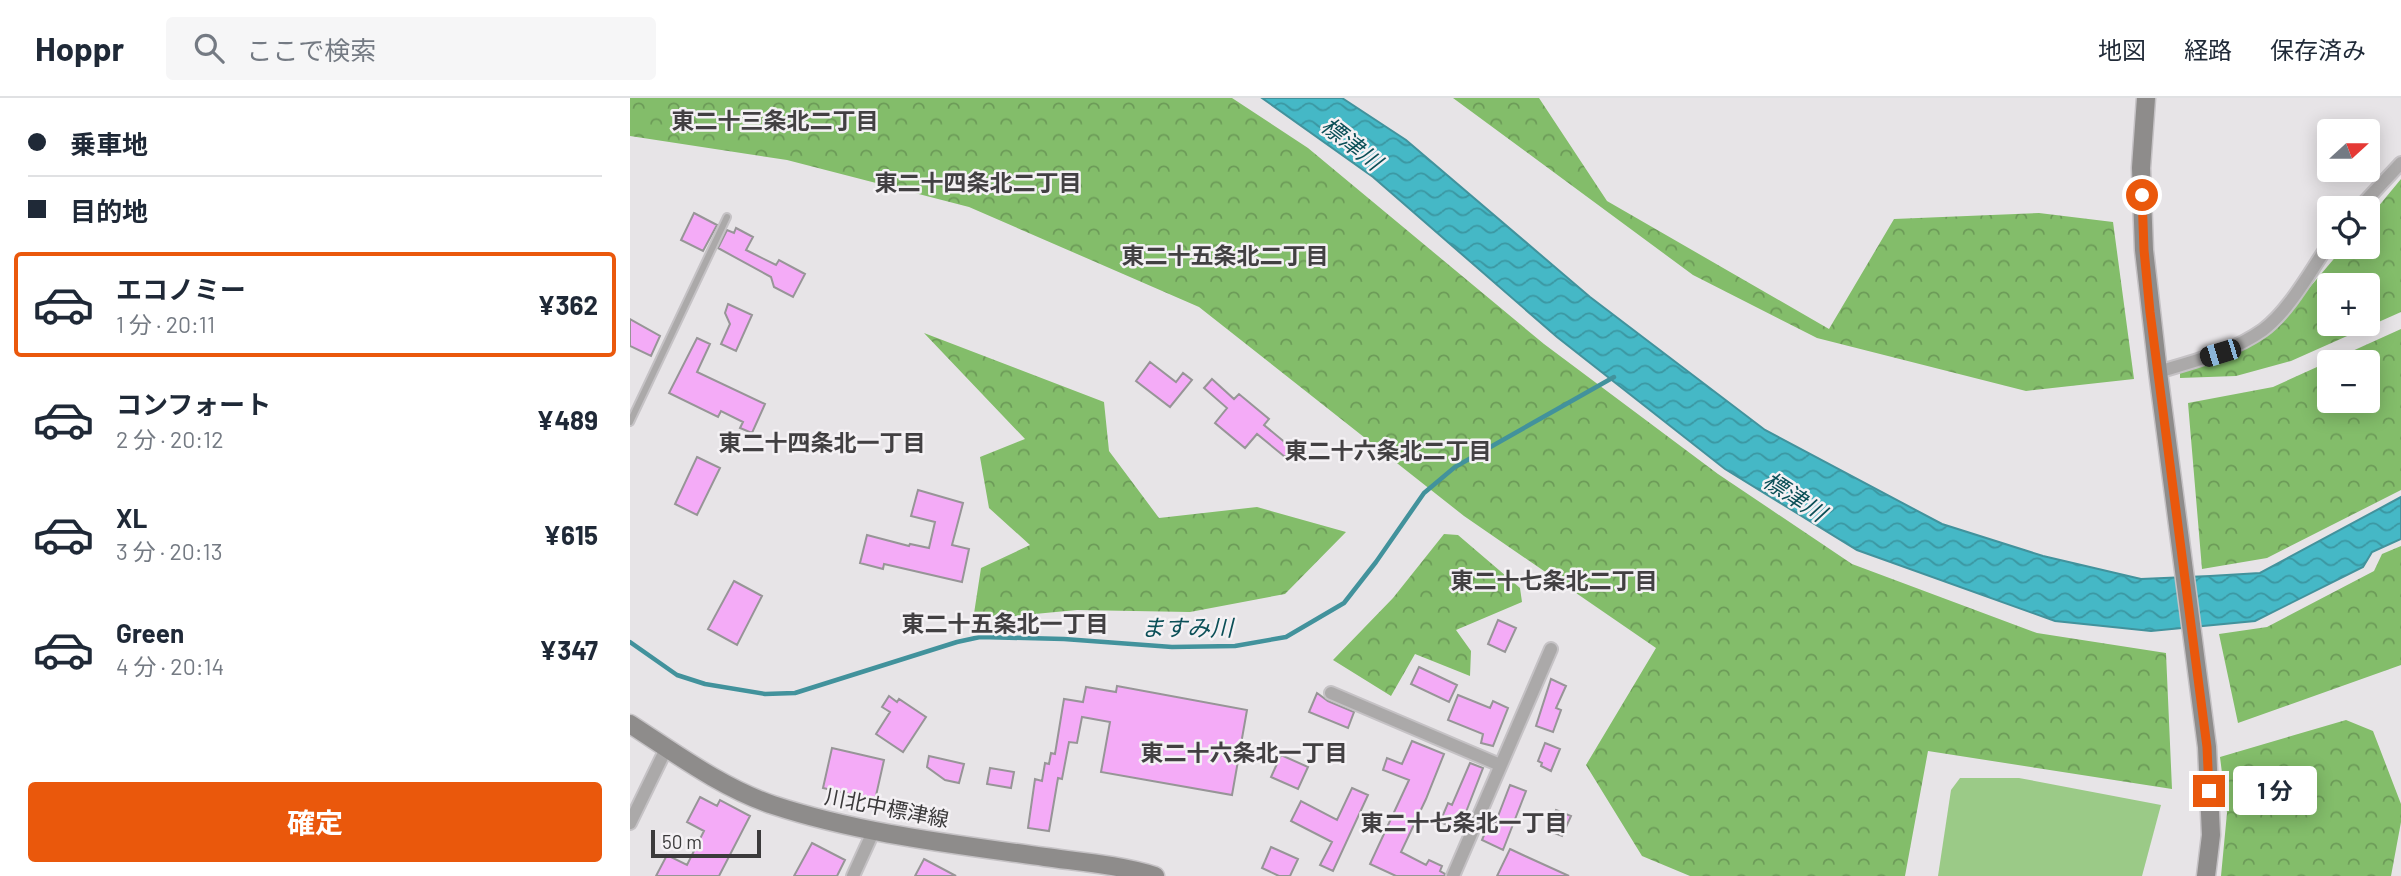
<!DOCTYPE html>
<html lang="ja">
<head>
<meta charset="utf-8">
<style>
	:root { --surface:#fff; --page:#f6f6f7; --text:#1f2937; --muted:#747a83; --line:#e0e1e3; --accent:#ea580c }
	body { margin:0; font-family:Barlow,"Noto Sans JP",sans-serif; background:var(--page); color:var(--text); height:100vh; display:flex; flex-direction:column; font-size:26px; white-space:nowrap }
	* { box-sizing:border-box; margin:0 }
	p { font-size:23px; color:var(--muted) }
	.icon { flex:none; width:38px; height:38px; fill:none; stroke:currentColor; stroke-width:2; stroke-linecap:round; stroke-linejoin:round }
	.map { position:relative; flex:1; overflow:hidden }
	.drawer { display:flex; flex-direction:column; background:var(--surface); width:630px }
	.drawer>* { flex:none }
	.hud { display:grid; align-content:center; height:154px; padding:0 28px; background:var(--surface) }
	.needle { width:46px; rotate:69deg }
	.fabs { position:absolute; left:1687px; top:21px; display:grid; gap:14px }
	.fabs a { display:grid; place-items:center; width:63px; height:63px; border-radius:7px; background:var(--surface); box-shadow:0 4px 18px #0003; font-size:35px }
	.scale { position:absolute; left:21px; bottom:18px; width:110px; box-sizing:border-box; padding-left:7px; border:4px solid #3b3a3b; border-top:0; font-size:19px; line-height:24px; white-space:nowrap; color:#3b3a3b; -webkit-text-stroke:5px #f4f1f4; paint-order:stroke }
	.end { position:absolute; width:32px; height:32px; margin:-16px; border:9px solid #ea580c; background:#fff; box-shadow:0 0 0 4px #fff }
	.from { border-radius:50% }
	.bubble { position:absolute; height:49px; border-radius:7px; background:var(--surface); box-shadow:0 4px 18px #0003; font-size:23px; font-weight:700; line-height:49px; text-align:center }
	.car { position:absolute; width:21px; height:42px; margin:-21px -10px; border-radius:9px; box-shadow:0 0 5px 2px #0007; background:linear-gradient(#222 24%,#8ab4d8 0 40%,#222 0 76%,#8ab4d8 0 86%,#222 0) }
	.hud b { display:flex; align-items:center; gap:24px; height:66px; font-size:26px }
	.hud b+b { border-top:2px solid var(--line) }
	.hud i { width:18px; height:18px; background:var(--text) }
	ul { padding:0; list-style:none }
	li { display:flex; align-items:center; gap:21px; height:105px; margin:0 14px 10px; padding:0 14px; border:4px solid transparent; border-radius:7px }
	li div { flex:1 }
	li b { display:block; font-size:26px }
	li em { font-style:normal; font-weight:700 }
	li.selected { border-color:var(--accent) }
	li>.icon { width:63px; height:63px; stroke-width:1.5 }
	.primary-button { display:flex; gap:14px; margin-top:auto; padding:14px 28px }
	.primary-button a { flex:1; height:80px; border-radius:7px; background:var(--accent); color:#fff; font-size:28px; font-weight:700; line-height:80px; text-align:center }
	header { display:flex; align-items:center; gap:42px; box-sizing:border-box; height:98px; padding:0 35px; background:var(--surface); border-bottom:2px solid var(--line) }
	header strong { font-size:33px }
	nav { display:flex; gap:38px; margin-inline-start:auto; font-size:24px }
	.search { width:490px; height:63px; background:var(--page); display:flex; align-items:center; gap:18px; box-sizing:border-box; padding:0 24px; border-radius:7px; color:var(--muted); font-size:26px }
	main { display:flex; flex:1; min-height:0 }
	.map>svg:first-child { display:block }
	.forest { fill:url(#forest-crowns); fill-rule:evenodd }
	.garden { fill:#9bca87 }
	.water { fill:url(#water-waves); stroke:#42929c; stroke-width:2 }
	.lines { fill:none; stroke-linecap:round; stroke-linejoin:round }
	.stream { stroke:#42929c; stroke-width:4.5 }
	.building { fill:#f4abf7; stroke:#979597; stroke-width:2 }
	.lane-casing { stroke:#c5c2c5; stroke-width:10 }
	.street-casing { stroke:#c5c2c5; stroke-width:16 }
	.secondary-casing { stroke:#c5c2c5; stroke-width:21 }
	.lane { stroke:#aba9a9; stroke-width:6 }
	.street { stroke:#aba9a9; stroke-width:12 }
	.secondary { stroke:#8e8c8b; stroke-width:18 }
	.route { stroke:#ea580c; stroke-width:9 }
	.labels { text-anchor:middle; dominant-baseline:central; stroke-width:5; stroke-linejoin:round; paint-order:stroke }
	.street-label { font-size:21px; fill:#3b3a3b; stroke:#f4f1f4 }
	.neighbourhood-label { font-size:23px; font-weight:bold; fill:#424042; stroke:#f4f1f4 }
	.water-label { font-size:23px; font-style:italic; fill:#0b4f57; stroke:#f4f1f4 }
</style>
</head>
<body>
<header>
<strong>Hoppr</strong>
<div class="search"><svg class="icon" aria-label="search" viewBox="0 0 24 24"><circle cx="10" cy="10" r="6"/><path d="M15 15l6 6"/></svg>ここで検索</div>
<nav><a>地図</a><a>経路</a><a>保存済み</a></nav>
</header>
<main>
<section class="drawer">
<div class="hud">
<b><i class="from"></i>乗車地</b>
<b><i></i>目的地</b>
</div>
<ul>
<li class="selected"><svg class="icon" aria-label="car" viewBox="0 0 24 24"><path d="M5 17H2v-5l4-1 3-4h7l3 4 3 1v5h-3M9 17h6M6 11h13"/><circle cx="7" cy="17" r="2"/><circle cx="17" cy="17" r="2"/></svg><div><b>エコノミー</b><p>1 分 · 20:11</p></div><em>¥362</em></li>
<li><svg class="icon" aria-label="car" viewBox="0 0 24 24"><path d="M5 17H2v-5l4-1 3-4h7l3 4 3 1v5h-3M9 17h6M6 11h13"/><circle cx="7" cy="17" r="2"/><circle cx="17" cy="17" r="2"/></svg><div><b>コンフォート</b><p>2 分 · 20:12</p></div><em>¥489</em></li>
<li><svg class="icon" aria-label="car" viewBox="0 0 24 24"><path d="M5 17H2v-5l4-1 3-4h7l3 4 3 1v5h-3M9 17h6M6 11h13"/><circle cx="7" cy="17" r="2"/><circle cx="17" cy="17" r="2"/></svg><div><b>XL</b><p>3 分 · 20:13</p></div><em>¥615</em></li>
<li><svg class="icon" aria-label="car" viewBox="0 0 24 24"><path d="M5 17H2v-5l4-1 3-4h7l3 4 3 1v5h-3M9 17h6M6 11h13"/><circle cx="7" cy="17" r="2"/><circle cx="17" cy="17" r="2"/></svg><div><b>Green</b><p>4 分 · 20:14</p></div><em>¥347</em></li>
</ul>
<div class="primary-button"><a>確定</a></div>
</section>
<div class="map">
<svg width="1771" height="778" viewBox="0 0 1771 778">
	<defs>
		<pattern id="forest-crowns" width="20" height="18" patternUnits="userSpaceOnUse" patternTransform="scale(1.75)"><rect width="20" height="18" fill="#83bd6a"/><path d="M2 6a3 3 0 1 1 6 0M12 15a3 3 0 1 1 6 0" fill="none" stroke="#6c9b58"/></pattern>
		<pattern id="water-waves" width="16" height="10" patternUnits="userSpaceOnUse" patternTransform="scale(1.75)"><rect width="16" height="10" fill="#45b8c6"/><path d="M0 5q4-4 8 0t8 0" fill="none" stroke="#3b97a2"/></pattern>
	</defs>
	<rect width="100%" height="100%" fill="#e7e4e7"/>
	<path class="forest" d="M0 0H602L678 50 914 246 1088 376 1222 466 1407 535 1536 555 1542 691 1298 653 1275 778H1060L1012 758 956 667 1026 550 834 418 569 209 339 109 157 62 0 38Z
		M823 0H909L977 103 1199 231 1264 121 1409 115 1483 124 1504 281 1396 293 1187 240 1063 177Z
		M1771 81V214L1661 263 1606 278 1550 280V272L1612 251 1663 209 1714 149H1738V121ZM1699 187H1738V226H1699Z
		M1771 231V392L1637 460 1572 471 1558 305 1643 289ZM1738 264V303H1699V264Z
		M294 235 474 304 479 353 529 420 627 409 716 434 655 496 560 514 447 512 343 522 351 470 400 447 359 410 350 359 395 341Z
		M814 436 828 437 890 490 892 504 826 532 841 553 840 578 785 556 761 598 703 562 763 500Z
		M1771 448V567L1608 625 1589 536 1637 529 1744 473 1752 456Z
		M1716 622 1743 633 1771 706V724L1761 778H1591L1597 715 1590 659Z"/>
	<path class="garden" d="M1330 680H1389L1531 707 1512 778H1308L1321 692Z"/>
	<path class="water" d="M632 0H712L776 42 960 199 1135 332 1312 426 1413 458 1511 481 1580 478 1630 475 1771 399V441L1742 454 1733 469 1625 523 1521 533 1425 523 1227 452 1095 371 927 239 743 79Z"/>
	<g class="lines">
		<path class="stream" d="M0 544 47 577 75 586 135 596 165 595 327 544 350 539 434 541 542 549 605 548 656 539 714 505 746 464 794 395 825 369 984 279"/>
	</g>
	<path class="building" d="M64 115 87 127 73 153 51 142Z
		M106 130 123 139 116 152 146 167 149 162 175 176 163 199 144 189 141 179 88 150 97 132 104 135Z
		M98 206 122 217 106 253 91 246 100 226 95 215Z
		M0 221 30 238 21 258 0 248Z
		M67 240 80 246 67 274 135 306 122 335 110 330 113 324 91 313 88 319 39 295Z
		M520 264 546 284 553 275 562 282 540 309 506 283Z
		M582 281 604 301 609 296 639 321 634 327 663 351 655 359 627 336 615 350 585 325 597 310 574 290Z
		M67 359 90 370 67 417 45 406Z
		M288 392 333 405 322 447 339 451 332 484 254 466 253 471 230 465 237 437 279 448 280 446 299 450 305 424 281 418Z
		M104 483 132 498 107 547 78 531Z
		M868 522 886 530 875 554 858 546Z
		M789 569 827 587 819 604 781 586Z
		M921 581 936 588 926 610 931 612 923 634 906 628Z
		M487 588 617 612 602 697 471 674 480 624 452 619 447 645 439 644 432 681 428 680 419 733 398 730 405 681 412 683 415 665 419 666 421 655 425 656 434 601 453 604 456 589 486 594Z
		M687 595 698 603 724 614 718 630 679 614Z
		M828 597 860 610 863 603 878 610 863 648 851 645 853 636 818 622Z
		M259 598 267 604 269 601 296 619 273 654 246 636 260 614 252 609Z
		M782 643 814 656 796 701 771 754 796 767 799 762 812 768 810 773 815 776 814 778H766L740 766 779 682 753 672 757 660 772 666Z
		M915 645 930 651 921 673 911 668 912 665 908 663Z
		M202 650 254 662 245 702 193 690Z
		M651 657 678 669 668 691 641 679Z
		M299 658 334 666 329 685 315 682 297 669Z
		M840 665 853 670 829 732 810 724 818 705 822 707Z
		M360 670 384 674 381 690 357 686Z
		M880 687 896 693 873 752 852 742 860 723 865 726Z
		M722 690 738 697 703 773 690 767 702 744 661 723 671 703 707 722Z
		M70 699 87 708 90 702 120 718 89 778H26L37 757 57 767 74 733 57 724Z
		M926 712 941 718 932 738 917 732Z
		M182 745 215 762 207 778H164Z
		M641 749 668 761 660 778H649L632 770Z
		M880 751 895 758 939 778H867Z
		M294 761 326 778H285Z"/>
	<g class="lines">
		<g class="lane-casing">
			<path id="lane" d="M0 324 97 119"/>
		</g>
		<g class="street-casing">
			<path id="street" d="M1729 110 1771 65
				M1528 274C1564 263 1602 254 1633 232 1659 213 1681 172 1699 146
				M701 595 870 667
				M0 725 37 649
				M223 778 244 732
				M823 778 921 551"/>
		</g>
		<g class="secondary-casing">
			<path id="secondary" d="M1516 0 1511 70 1514 152 1528 274 1577 649 1581 737 1576 778
				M0 626C45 655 92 690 143 707 231 736 324 746 415 759 451 764 490 767 525 778"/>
		</g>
		<use href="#lane" class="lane"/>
		<use href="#street" class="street"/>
		<use href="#secondary" class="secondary"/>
	</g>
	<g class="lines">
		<path class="route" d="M1512 97 1514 152 1520 214 1577 649 1579 693"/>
	</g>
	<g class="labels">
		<g class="street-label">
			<text transform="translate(257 709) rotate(11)">川北中標津線</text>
		</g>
		<g class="neighbourhood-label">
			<text x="145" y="22">東二十三条北二丁目</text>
			<text x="348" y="84">東二十四条北二丁目</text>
			<text x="595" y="157">東二十五条北二丁目</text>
			<text x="192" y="344">東二十四条北一丁目</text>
			<text x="758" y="352">東二十六条北二丁目</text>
			<text x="924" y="482">東二十七条北二丁目</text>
			<text x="375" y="525">東二十五条北一丁目</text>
			<text x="614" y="654">東二十六条北一丁目</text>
			<text x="834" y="724">東二十七条北一丁目</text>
		</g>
		<g class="water-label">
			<text transform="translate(722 45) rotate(38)">標津川</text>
			<text transform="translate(1165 398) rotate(33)">標津川</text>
			<text x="557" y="529">ますみ川</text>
		</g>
	</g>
</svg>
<div class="fabs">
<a><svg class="needle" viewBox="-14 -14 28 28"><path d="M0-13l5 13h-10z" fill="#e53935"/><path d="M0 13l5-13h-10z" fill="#747a83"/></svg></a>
<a><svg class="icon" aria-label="locate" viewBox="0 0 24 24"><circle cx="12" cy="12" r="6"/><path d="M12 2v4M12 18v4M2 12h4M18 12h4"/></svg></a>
<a>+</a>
<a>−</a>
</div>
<div class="scale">50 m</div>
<i class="end from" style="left:1512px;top:97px"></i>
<i class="end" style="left:1579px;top:693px"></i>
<div class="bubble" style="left:1603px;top:668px;width:84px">1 分</div>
<i class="car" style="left:1590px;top:255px;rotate:253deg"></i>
</div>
</main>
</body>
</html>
